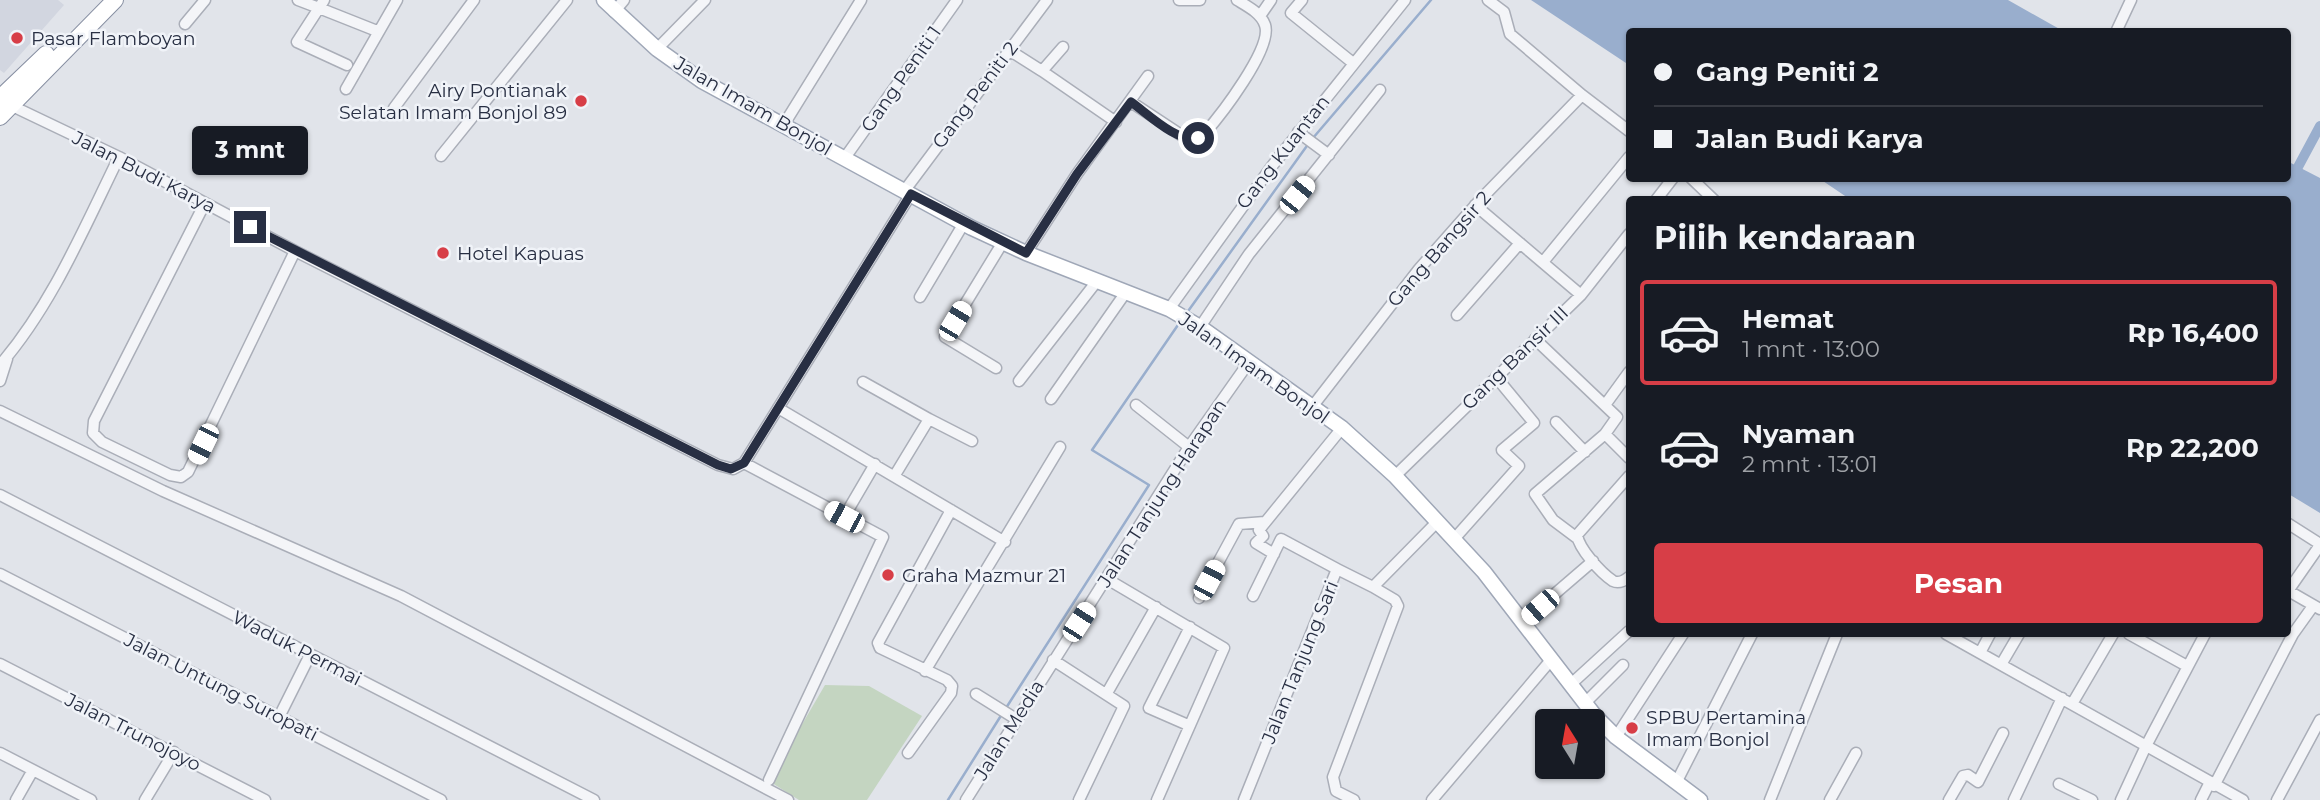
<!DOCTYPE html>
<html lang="id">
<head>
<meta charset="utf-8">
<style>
	:root { --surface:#171b24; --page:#242831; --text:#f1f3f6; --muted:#9ea1a6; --line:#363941; --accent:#d73e47 }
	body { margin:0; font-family:Montserrat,sans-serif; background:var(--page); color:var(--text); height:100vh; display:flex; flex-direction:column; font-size:26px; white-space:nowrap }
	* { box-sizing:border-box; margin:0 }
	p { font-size:23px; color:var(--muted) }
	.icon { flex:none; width:38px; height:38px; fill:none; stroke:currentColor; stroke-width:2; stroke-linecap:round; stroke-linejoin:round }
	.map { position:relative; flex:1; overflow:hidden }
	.details { position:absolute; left:1626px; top:196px; width:665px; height:441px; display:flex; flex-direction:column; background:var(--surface); border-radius:7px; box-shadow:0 2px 5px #0004 }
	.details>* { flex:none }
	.top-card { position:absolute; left:1626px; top:28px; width:665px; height:154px; border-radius:7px; box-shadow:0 2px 5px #0004; display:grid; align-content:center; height:154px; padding:0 28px; background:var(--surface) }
	.needle { width:46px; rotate:349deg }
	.controls { position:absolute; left:1535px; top:709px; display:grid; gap:14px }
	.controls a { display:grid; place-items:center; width:70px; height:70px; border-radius:7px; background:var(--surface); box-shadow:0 2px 5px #0004; font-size:35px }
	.end { position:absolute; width:32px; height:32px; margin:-16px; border:9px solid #282f43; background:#fff; box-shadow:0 0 0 4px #fff }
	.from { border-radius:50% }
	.bubble { position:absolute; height:49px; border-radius:7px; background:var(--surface); box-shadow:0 2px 5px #0004; font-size:23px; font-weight:700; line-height:49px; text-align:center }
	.car { position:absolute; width:21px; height:42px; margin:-21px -10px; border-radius:9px; box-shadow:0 0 5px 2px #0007; background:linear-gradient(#fff 24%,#345 0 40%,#fff 0 76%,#345 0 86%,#fff 0) }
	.top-card b { display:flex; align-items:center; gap:24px; height:66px; font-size:26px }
	.top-card b+b { border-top:2px solid var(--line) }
	.top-card i { width:18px; height:18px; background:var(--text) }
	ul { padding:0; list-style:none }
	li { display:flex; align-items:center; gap:21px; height:105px; margin:0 14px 10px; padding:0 14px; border:4px solid transparent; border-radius:7px }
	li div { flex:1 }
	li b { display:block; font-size:26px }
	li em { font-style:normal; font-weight:700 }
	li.selected { border-color:var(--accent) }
	li>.icon { width:63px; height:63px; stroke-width:1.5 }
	h2 { padding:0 28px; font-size:32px; line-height:84px }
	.action { display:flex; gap:14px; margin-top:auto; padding:14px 28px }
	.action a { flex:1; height:80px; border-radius:7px; background:var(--accent); color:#fff; font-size:28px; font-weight:700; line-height:80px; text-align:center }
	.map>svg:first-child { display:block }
	.built { fill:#d2d6e0 }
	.green { fill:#c4d5c1 }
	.water { fill:#99aecd }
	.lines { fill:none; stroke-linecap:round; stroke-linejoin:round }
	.stream { stroke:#99aecd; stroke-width:2.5 }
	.canal { stroke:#99aecd; stroke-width:10 }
	.minor-casing { stroke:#aaaeb8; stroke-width:13 }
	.major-casing { stroke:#9fa7b7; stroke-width:17 }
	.highway-casing { stroke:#878fa2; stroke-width:18 }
	.minor { stroke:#f4f5f8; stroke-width:10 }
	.major { stroke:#fff; stroke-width:14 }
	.highway { stroke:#fff; stroke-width:16 }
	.route { stroke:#282f43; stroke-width:9 }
	.poi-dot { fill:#d73e47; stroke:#f0f3f8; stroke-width:2.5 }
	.labels { text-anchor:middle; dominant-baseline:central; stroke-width:5; stroke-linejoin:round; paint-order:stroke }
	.poi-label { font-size:19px; fill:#282f43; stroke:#f0f3f8; text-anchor:start }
	.street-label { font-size:19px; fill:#282f43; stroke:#f0f3f8 }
</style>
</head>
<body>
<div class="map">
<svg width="2320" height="800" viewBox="0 0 2320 800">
	<rect width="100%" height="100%" fill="#e1e4ea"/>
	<path class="built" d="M0 0H58L64 5 4 73 0 70Z"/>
	<path class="green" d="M825 685 869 686 922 716 867 800H799L769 781Z"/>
	<path class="water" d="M1531 0H2008L2063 31 1629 32V65Z
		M2287 161 2320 178V513L2287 493V200H1851L1820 179 2287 178Z"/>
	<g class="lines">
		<path class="stream" d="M1313 138 1431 0
			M1186 314 1309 143
			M1006 708 1149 485 1092 450 1180 322
			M948 800 1002 714"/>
		<path class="canal" d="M2298 167 2320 126"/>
		<g class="minor-casing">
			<path id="minor" d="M298 0 319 8 297 42 347 65
				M324 0 319 8 377 31
				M1179 0H1200
				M1302 0 1291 13 1353 63
				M1488 0 1504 12 1510 34 1582 95
				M614 12 624 0
				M1260 16 1271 0
				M185 24 205 0
				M2116 32 2131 0
				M1063 47 1042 71 1116 122
				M657 49 705 0
				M1009 50 1042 71
				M346 89 397 0
				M1131 102 1184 137 1192 139 1204 134C1220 116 1273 48 1265 25 1261 13 1247 6 1237 0
				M8 104 119 157 295 251 718 465 733 469 744 463 911 194
				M394 108 474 0
				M783 126 861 0
				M1298 132 1329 155
				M441 156 567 0
				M844 159 957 0
				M1691 178 1714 200
				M905 190 1047 0
				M1656 200 1673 178
				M205 203 94 421 93 433 102 442 170 475 181 477 188 472 295 251
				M1475 205 1581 295
				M1026 253 1077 174 1148 76
				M1543 262 1629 157
				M920 297 964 223
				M1169 309 1272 166 1405 0
				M1457 315 1520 243
				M1200 327 1249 254 1380 90
				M1535 339 1617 417 1605 434 1535 494 1553 520 1577 538
				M0 365C52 305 84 228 119 157
				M996 368 945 337 1003 242
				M0 381 7 359
				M1019 381 1097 281
				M863 382 929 419
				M1051 399 1126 292
				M1136 405 1189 447
				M1605 405 1629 372
				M1312 407 1419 269 1479 201 1582 95 1629 131
				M778 408 1005 542
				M0 411 163 491 401 596 788 800
				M1556 422 1585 452
				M1605 434 1629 458
				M744 463 883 537 769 780
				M895 475 929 419 972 441
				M1395 476 1581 295 1629 234
				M1629 476 1577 535C1579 549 1601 573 1613 581 1619 584 1624 581 1629 577
				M0 495 594 800
				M844 517 875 464
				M2287 523 2320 544
				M1455 538 1519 466 1502 450 1534 423 1496 377
				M1274 554 1256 543 1263 536 1259 530 1342 428
				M0 574 441 800
				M1107 579 1224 648 1157 800
				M2287 590 2320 609
				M2288 591 2320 545
				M1253 596 1281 539 1337 569
				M1199 598 1239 524 1265 522
				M1522 622 1593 561
				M1946 634 2243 800
				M2129 634 2187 666
				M1981 651 1990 634
				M1053 660 1124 706 1079 800
				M2002 663 2019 634
				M0 664 265 800
				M925 671 1060 447
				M1570 685 1629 631
				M1107 693 1156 607
				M976 694 1016 719
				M1584 704 1623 665
				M2072 704 2113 634
				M279 717 310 655
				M1188 725 1149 708 1190 627
				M1616 737 1683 634
				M0 753 91 800
				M908 753 951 693 952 686 947 680 880 648 878 643 951 510
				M1676 783 1752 634
				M2059 784 2092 800
				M2214 786 2293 634 2313 606
				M16 800 33 770
				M145 800 174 752
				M966 800 1189 447 1249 362
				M1244 800 1337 569 1373 587 1438 521
				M1354 800 1336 791 1333 777 1398 606 1395 600 1373 587
				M1432 800 1551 660
				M1770 800 1837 634
				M1830 800 1856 753
				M1949 800 1963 776 1968 775 1978 782 2003 733
				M2014 800 2062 698
				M2121 800 2146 746 2205 634
				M2201 800 2209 784
				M2277 800 2320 720"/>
		</g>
		<g class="major-casing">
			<path id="major" d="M604 0 657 49 702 81 972 228 1026 253 1169 309 1200 327 1342 428 1395 476 1484 572 1595 716 1616 737 1700 800"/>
		</g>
		<g class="highway-casing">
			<path id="highway" d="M0 98 46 54
				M0 117 115 0"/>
		</g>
		<use href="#minor" class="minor"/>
		<use href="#major" class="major"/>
		<use href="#highway" class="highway"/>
	</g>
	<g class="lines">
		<path class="route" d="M250 227 718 465 731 469 744 463 911 194 1026 253 1077 174 1131 102C1147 113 1177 143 1198 138"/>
	</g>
	<g class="poi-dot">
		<circle cx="17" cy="38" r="7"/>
		<circle cx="581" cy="101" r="7"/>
		<circle cx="443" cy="253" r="7"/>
		<circle cx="888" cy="575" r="7"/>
		<circle cx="1632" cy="728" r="7"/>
	</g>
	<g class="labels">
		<g class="poi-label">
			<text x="31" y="38">Pasar Flamboyan</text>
			<text x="567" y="90" text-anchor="end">Airy Pontianak<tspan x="567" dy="22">Selatan Imam Bonjol 89</tspan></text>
			<text x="457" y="253">Hotel Kapuas</text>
			<text x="902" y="575">Graha Mazmur 21</text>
			<text x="1646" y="717">SPBU Pertamina<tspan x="1646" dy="22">Imam Bonjol</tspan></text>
		</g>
		<g class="street-label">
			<text transform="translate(901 79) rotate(-55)">Gang Peniti 1</text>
			<text transform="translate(975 95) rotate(-53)">Gang Peniti 2</text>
			<text transform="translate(753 106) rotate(30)">Jalan Imam Bonjol</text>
			<text transform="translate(1283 152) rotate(-52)">Gang Kuantan</text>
			<text transform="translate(144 172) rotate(27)">Jalan Budi Karya</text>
			<text transform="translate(1439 249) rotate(-49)">Gang Bangsir 2</text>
			<text transform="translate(1515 358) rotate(-44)">Gang Bansir III</text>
			<text transform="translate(1254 368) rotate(35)">Jalan Imam Bonjol</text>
			<text transform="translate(1162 493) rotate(-57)">Jalan Tanjung Harapan</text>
			<text transform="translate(297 648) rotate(27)">Waduk Permai</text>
			<text transform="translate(1300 662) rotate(-68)">Jalan Tanjung Sari</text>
			<text transform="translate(221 687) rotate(27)">Jalan Untung Suropati</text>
			<text transform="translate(1009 730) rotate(-58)">Jalan Media</text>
			<text transform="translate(133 732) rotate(27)">Jalan Trunojoyo</text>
		</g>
	</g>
</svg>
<div class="controls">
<a><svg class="needle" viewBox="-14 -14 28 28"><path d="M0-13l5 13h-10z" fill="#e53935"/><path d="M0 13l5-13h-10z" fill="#9ea1a6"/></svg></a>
</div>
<i class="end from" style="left:1198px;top:138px"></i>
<i class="end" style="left:250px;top:227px"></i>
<div class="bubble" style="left:192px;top:126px;width:116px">3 mnt</div>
<i class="car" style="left:1297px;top:195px;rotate:39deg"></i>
<i class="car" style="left:955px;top:321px;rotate:31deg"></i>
<i class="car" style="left:203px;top:444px;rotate:206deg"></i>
<i class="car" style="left:844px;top:517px;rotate:298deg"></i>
<i class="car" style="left:1209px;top:580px;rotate:28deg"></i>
<i class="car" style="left:1540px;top:607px;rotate:229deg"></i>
<i class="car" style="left:1079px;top:622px;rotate:33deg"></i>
<div class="top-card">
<b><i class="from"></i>Gang Peniti 2</b>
<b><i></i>Jalan Budi Karya</b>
</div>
<section class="details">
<h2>Pilih kendaraan</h2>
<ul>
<li class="selected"><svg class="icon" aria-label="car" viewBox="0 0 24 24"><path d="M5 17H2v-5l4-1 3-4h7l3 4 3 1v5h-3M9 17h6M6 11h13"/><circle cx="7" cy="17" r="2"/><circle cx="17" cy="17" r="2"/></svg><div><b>Hemat</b><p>1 mnt · 13:00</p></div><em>Rp 16,400</em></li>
<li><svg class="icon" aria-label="car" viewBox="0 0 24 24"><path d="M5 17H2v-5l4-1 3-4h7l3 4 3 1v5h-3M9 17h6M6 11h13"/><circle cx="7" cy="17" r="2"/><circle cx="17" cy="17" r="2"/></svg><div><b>Nyaman</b><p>2 mnt · 13:01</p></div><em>Rp 22,200</em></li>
</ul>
<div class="action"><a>Pesan</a></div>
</section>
</div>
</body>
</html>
